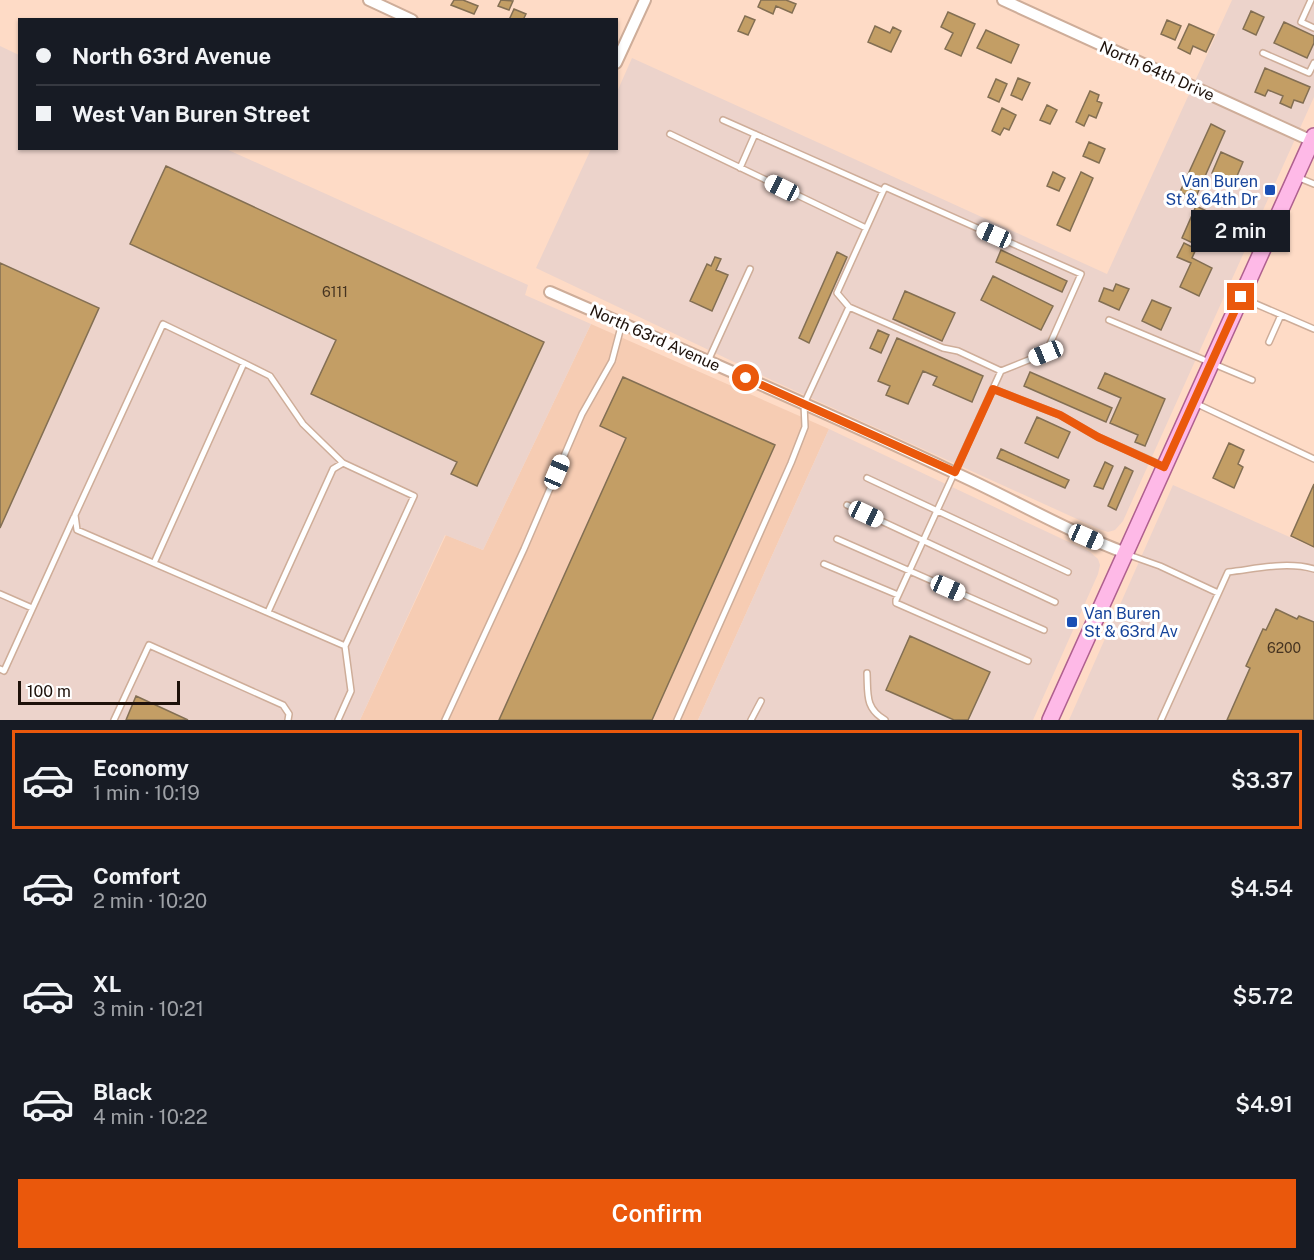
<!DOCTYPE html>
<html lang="en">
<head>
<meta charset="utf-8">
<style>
	:root { --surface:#171b24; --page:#20242c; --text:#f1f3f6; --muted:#9ea1a6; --line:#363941; --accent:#ea580c }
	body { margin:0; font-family:"Public Sans",sans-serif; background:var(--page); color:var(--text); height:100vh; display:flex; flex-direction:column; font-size:22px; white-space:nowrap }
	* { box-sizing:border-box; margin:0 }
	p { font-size:20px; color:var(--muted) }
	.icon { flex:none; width:33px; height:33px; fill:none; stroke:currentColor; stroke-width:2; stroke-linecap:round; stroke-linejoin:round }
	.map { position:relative; height:720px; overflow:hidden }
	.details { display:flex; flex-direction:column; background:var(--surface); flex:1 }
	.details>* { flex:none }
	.banner { position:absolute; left:18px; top:18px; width:600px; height:132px; border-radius:0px; box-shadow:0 2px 4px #0004; display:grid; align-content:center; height:132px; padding:0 18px; background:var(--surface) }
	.scale { position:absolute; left:18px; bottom:15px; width:162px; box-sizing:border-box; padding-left:6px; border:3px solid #1d110a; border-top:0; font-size:16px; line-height:21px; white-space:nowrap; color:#1d110a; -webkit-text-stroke:4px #fff; paint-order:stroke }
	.end { position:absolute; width:27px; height:27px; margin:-14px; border:8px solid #ea580c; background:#fff; box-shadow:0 0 0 3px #fff }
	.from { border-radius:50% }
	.bubble { position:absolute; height:42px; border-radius:0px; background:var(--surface); box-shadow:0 2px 4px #0004; font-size:20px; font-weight:600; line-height:42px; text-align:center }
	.car { position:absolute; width:18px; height:36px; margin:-18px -9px; border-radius:8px; box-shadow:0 0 4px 2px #0007; background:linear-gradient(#fff 24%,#345 0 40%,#fff 0 76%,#345 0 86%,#fff 0) }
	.banner b { display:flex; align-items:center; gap:21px; height:57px; font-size:22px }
	.banner b+b { border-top:2px solid var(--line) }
	.banner i { width:15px; height:15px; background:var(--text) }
	ul { padding:10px 0 0; list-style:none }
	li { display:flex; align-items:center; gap:18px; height:99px; margin:0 12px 9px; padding:0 6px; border:3px solid transparent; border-radius:0px }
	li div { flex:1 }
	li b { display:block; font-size:22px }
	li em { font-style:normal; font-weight:600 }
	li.current { border-color:var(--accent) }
	li>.icon { width:54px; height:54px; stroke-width:1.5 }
	.action { display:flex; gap:12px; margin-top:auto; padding:12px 18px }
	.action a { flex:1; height:69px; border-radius:0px; background:var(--accent); color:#fff; font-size:24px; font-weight:600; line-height:69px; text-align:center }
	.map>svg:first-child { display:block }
	.built { fill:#f6ccb3 }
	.industrial { fill:#ecd3cb }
	.building { fill:#c39e65; stroke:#836f53; stroke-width:1.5 }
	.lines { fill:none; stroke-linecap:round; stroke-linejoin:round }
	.service-casing { stroke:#cead99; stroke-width:8 }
	.minor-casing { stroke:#cead99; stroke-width:14 }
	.primary-casing { stroke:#af608f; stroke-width:18 }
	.service { stroke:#fff; stroke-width:5 }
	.minor { stroke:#fff; stroke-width:10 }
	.primary { stroke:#feb9e7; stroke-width:15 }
	.route { stroke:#ea580c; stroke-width:8 }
	.transit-dot { fill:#1a4fb4; stroke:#fff; stroke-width:2 }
	.labels { text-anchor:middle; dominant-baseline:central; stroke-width:6; stroke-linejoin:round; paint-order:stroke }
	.number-label { font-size:14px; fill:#463421 }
	.street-label { font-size:16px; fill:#1d110a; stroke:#fff }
	.transit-label { font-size:16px; fill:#164399; stroke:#fff; text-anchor:end }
</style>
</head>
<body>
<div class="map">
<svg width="1314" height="720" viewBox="0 0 1314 720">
	<rect width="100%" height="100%" fill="#fedbc6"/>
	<path class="built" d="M591 324 829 429 698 720H360L446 535 483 550Z"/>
	<path class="industrial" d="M1232 0H1314V97L1123 521 1115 530 1108 532 1099 529 778 383 536 268 591 149 616 148 617 92 632 58 1107 274Z
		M0 46 19 55 20 148 226 149 528 285 525 295 591 324 483 550 445 535 360 720H0Z
		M829 429 1090 552 1098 559 1100 565 1098 574 1033 720H698Z
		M1173 485 1314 548V720H1069Z"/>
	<path class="building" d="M454 0H463L478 6 474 14 451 5Z
		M501 0 513 1 509 10 498 6Z
		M761 0H786L796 4 792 13 776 6 773 14 758 7Z
		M514 9 526 14 523 20H509Z
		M1251 11 1264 17 1256 35 1243 29Z
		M948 12 975 24 961 56 945 49 953 33 941 27Z
		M745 16 755 20 748 35 738 31Z
		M1167 20 1181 26 1175 40 1161 34Z
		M1284 22 1314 36V43L1307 58 1274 43Z
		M1189 24 1214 35 1206 52 1193 46 1190 54 1178 48Z
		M875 26 890 33 893 27 901 31 891 52 868 42Z
		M986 30 1019 45 1011 63 977 48Z
		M1265 68 1310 87 1303 103 1294 100 1291 108 1280 103 1283 96 1268 90 1265 96 1255 92Z
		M1018 78 1030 83 1022 100 1011 95Z
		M996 79 1007 84 999 102 988 97Z
		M1090 91 1099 95 1097 101 1102 103 1096 118 1089 115 1084 126 1076 122Z
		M1047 105 1057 110 1050 124 1040 120Z
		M1002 108 1016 115 1009 130 1004 128 1000 135 992 131Z
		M1211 124 1225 131 1195 199 1180 192Z
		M1089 142 1105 149 1099 163 1083 156Z
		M1221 152 1243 162 1234 183 1212 173Z
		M166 166 544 342 477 486 451 474 457 462 311 394 336 340 130 244Z
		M1053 172 1065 178 1059 191 1047 186Z
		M1081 172 1093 178 1070 231 1057 225Z
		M1196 206 1211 213 1197 245 1182 238Z
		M1184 243 1196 249 1192 258 1212 268 1199 296 1180 287 1191 263 1177 257Z
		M1001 250 1067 281 1062 292 996 262Z
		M837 252 847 257 809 343 799 338Z
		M715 257 721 259 716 270 728 275 712 311 690 301 707 264 711 266Z
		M0 263 99 308 0 528Z
		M993 276 1053 306 1041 330 981 300Z
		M1116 284 1129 289 1119 310 1099 301 1104 288 1113 291Z
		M905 291 955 313 942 341 893 319Z
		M1152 300 1171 308 1161 330 1142 321Z
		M878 330 889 335 881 353 870 348Z
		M897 338 983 376 972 402 933 385 937 377 923 371 908 404 886 395 890 386 878 381Z
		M1030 372 1112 408 1106 422 1024 386Z
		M1105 373 1165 399 1145 446 1135 442 1138 435 1110 423 1121 398 1098 388Z
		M623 377 775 445 652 720H499L626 438 600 426Z
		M1037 417 1070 432 1058 458 1025 443Z
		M1229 443 1244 450 1238 464 1243 467 1234 488 1213 478Z
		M1001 449 1069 480 1065 488 997 458Z
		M1105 462 1113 466 1103 489 1094 486Z
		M1125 467 1133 471 1116 510 1108 506Z
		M1314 484V547L1291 536Z
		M1276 609 1297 619 1299 616 1314 622V720H1227L1250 668 1246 666 1263 629 1266 630Z
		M910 636 990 672 968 720H954L886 690Z
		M136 696 188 720H126Z"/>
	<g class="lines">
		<g class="service-casing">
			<path id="service" d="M1311 0 1301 22 1314 28
				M1263 53 1309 73 1314 63
				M723 120 883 191
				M670 134 866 228
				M740 168 755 134
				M1297 177 1314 184
				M1218 233 1260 252
				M1242 298 1314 329
				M849 307 837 293 885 187 1081 274 1046 353 1001 371
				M1109 320 1252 380
				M1269 342 1281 315
				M708 361 750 269
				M244 363 163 324 75 515 77 530 345 646 351 691 338 720
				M993 389 1060 415 1098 437 1163 466
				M1195 403 1314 459
				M867 478 1068 572
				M847 505 1055 602
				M837 539 1044 630
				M1126 554 1160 566 1218 593
				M154 563 244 363 270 376 303 424 343 463
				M824 564 898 595
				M0 594 32 608
				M268 612 333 469 343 463 414 496 345 646
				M0 669 4 671 74 517
				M867 673C868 695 865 708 885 720
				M114 720 149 645 283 705 289 714 288 720
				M445 720 524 549 582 414 612 361 622 323
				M677 720 791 463 805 427 804 404 849 307 943 348 958 351 1001 371 896 600V603L1028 661
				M751 720 761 701
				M1161 720 1228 572C1256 569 1286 561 1314 569"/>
		</g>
		<g class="minor-casing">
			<path id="minor" d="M369 0 412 20
				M1003 0 1312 141
				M616 63 645 0
				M550 292C685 351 820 409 953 472 1011 498 1066 531 1126 553"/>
		</g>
		<g class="primary-casing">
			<path id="primary" d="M1050 720 1314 136"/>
		</g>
		<use href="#service" class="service"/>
		<use href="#minor" class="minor"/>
		<use href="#primary" class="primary"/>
	</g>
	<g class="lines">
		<path class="route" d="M746 378 955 472 993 389 1060 415 1098 437 1164 467 1241 297"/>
	</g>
	<g class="transit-dot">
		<rect x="1264" y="184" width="12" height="12" rx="3"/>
		<rect x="1066" y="616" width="12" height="12" rx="3"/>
	</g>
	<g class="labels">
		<g class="number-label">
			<text x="335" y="292">6111</text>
			<text x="1284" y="648">6200</text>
		</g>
		<g class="street-label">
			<text transform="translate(1157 71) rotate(24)">North 64th Drive</text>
			<text transform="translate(655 338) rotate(24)">North 63rd Avenue</text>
		</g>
		<g class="transit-label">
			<text x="1258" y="181">Van Buren<tspan x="1258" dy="18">St &amp; 64th Dr</tspan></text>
			<text x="1084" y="613" text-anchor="start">Van Buren<tspan x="1084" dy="18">St &amp; 63rd Av</tspan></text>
		</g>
	</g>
</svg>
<div class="scale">100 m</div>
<i class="end from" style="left:746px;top:378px"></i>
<i class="end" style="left:1241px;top:297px"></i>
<div class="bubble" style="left:1191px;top:210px;width:99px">2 min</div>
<i class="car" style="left:782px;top:188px;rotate:296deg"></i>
<i class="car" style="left:994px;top:235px;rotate:294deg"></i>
<i class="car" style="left:1046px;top:353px;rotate:248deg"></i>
<i class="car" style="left:557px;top:472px;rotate:23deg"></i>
<i class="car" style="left:866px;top:514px;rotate:115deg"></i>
<i class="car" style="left:1086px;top:537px;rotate:114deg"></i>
<i class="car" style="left:948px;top:588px;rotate:114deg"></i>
<div class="banner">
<b><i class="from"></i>North 63rd Avenue</b>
<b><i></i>West Van Buren Street</b>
</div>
</div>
<section class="details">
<ul>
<li class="current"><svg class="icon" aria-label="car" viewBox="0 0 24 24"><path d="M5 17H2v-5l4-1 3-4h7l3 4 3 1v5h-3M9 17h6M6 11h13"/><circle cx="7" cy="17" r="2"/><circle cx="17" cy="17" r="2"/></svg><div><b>Economy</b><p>1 min · 10:19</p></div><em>$3.37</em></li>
<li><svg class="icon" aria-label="car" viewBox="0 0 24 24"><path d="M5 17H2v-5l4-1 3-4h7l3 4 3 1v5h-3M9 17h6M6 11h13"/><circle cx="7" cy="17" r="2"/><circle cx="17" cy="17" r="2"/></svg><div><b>Comfort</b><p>2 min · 10:20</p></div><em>$4.54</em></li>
<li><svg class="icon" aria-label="car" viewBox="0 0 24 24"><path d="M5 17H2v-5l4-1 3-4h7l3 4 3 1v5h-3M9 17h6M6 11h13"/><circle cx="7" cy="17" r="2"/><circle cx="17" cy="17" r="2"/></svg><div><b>XL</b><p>3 min · 10:21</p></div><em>$5.72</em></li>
<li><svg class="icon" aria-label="car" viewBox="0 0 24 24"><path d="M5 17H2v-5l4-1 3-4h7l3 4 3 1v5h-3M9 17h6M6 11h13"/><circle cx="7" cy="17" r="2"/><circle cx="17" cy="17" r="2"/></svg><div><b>Black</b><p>4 min · 10:22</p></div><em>$4.91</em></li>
</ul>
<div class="action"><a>Confirm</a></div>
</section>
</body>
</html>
